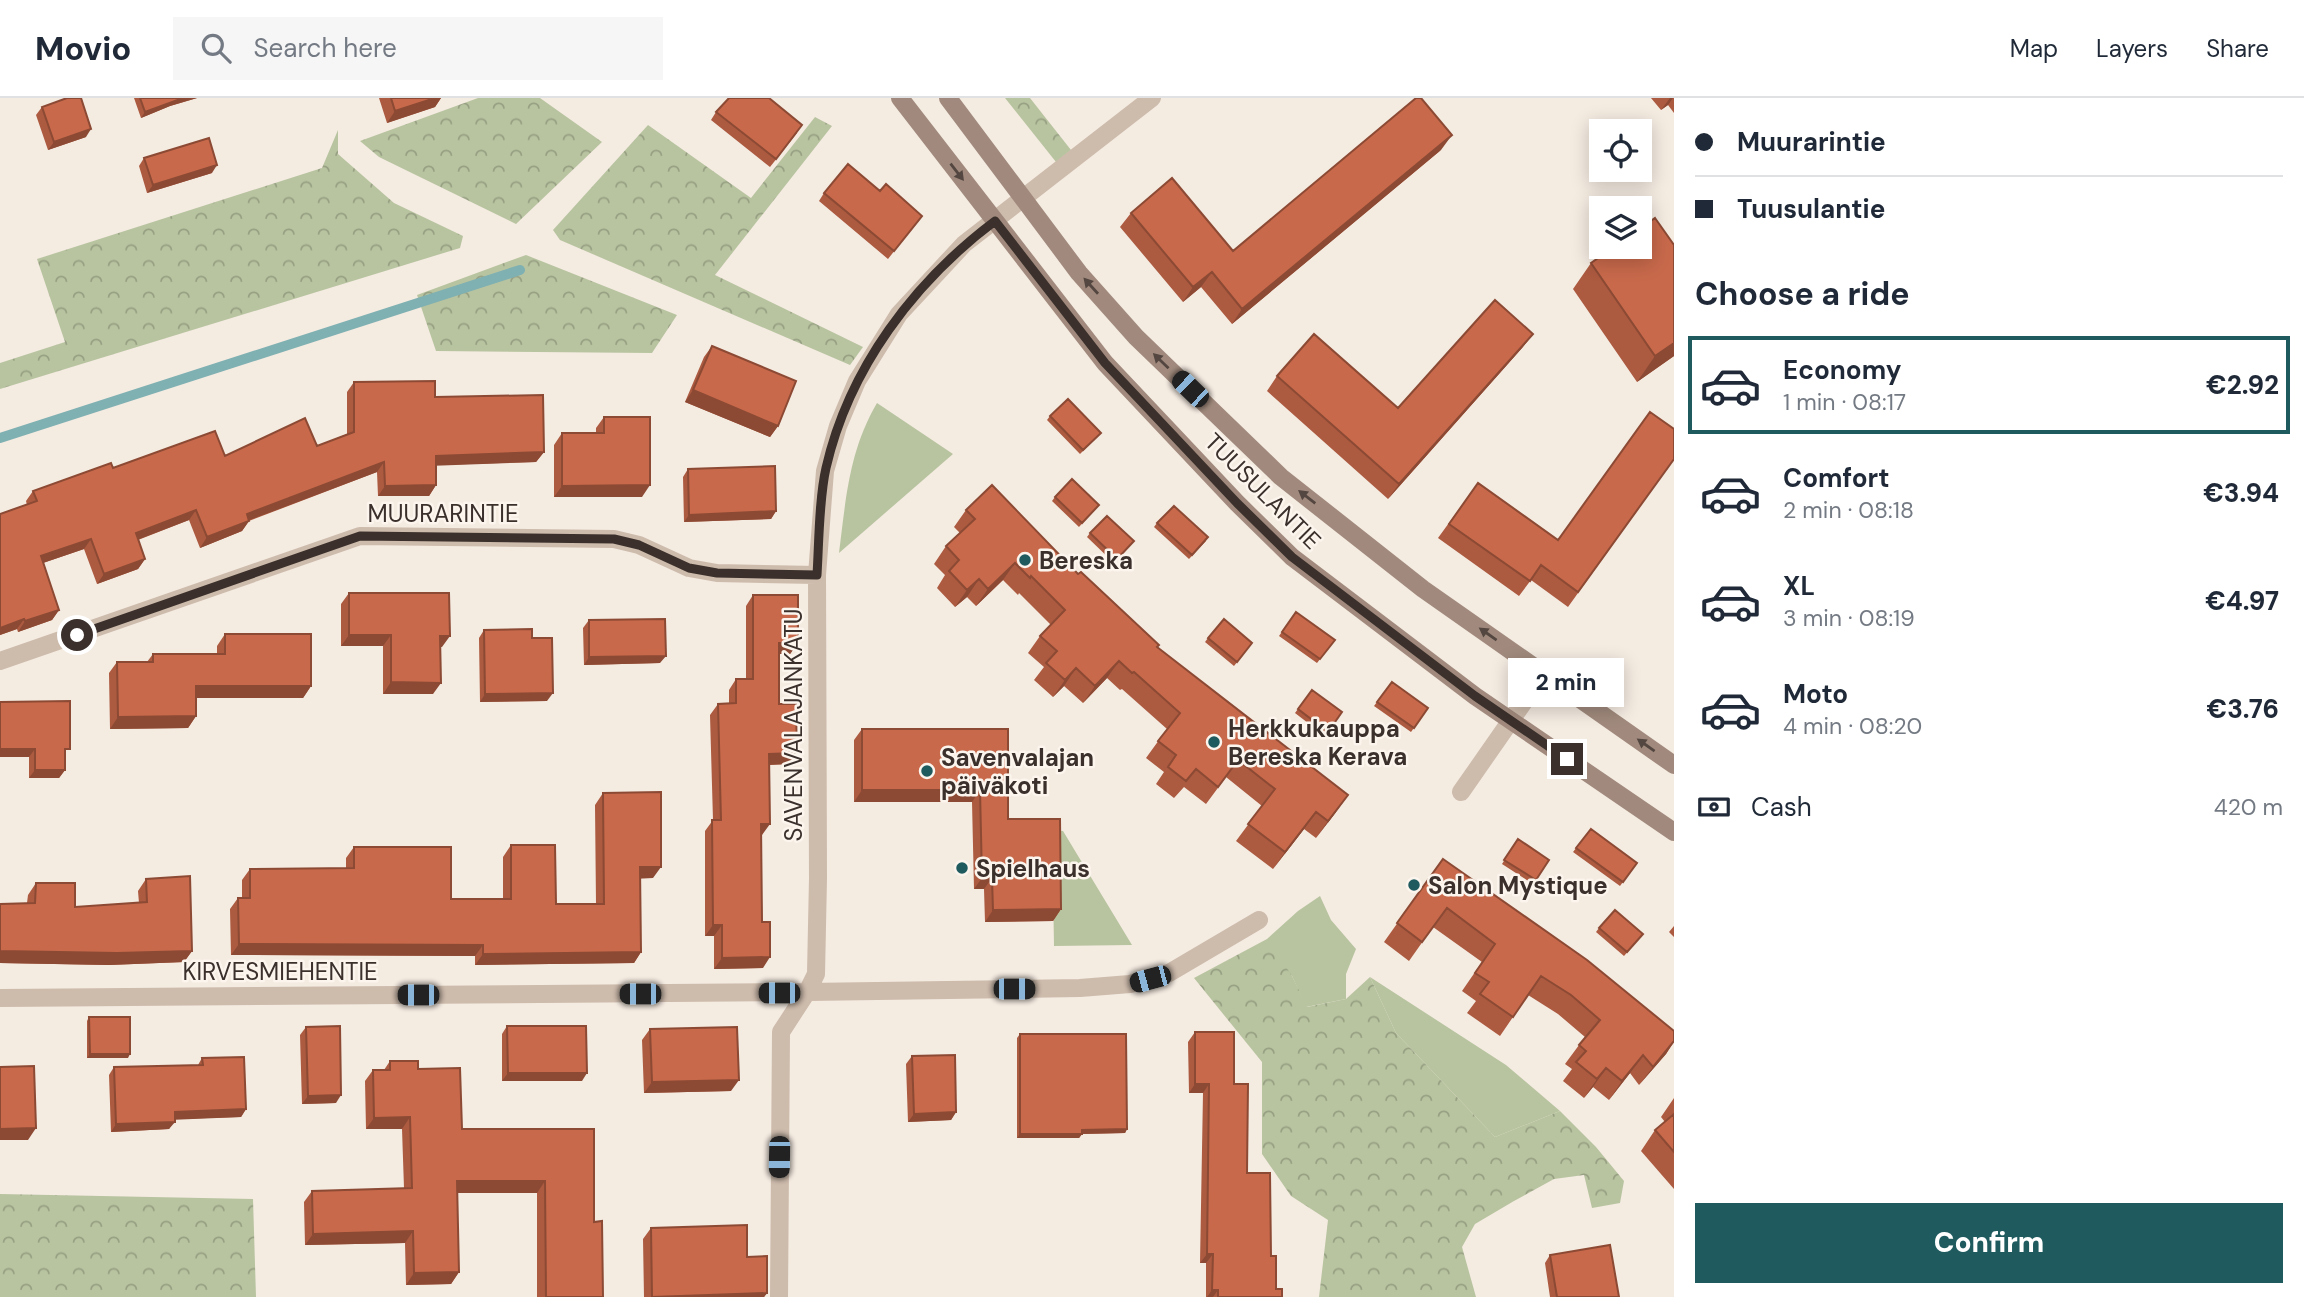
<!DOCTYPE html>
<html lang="en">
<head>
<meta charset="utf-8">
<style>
	:root { --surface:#fff; --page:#f6f6f7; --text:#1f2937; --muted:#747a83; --line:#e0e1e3; --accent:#1f5a5e }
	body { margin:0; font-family:"DM Sans",sans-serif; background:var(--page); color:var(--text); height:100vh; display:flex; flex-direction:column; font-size:26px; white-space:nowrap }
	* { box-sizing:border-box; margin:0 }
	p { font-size:23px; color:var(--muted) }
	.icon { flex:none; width:38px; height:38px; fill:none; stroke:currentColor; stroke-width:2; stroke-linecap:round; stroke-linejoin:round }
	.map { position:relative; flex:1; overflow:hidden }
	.details { display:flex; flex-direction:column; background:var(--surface); width:630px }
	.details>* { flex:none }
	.banner { display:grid; align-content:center; height:154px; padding:0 21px; background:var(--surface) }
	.controls { position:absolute; left:1589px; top:21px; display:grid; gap:14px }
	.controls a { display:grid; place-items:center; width:63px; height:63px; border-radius:0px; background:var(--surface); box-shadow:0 4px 18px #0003; font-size:35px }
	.end { position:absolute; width:32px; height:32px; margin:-16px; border:9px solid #3b302b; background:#fff; box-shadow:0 0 0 4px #fff }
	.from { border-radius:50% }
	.bubble { position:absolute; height:49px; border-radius:0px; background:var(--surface); box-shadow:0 4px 18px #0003; font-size:23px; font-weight:800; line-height:49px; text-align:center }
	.car { position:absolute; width:21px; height:42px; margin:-21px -10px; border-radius:9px; box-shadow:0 0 5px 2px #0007; background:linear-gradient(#222 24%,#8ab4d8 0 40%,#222 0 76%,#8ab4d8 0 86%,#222 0) }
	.banner b { display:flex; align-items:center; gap:24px; height:66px; font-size:26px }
	.banner b+b { border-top:2px solid var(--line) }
	.banner i { width:18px; height:18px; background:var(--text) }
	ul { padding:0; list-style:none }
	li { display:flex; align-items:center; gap:21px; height:98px; margin:0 14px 10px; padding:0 7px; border:4px solid transparent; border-radius:0px }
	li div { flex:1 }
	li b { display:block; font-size:26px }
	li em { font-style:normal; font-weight:800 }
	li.current { border-color:var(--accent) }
	li>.icon { width:63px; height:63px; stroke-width:1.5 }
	h2 { padding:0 21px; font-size:32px; line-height:84px }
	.pay { display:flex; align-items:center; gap:18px; height:77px; padding:0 21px; font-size:26px }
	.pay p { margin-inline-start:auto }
	.cta { display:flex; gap:14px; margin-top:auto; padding:14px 21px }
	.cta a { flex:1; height:80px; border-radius:0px; background:var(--accent); color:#fff; font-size:28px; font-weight:800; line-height:80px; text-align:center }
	header { display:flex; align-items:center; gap:42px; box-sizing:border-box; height:98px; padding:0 35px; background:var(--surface); border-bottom:2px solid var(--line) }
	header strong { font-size:33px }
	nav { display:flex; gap:38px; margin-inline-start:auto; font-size:24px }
	.search { width:490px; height:63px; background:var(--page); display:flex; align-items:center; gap:18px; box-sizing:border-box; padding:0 24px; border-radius:0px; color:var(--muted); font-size:26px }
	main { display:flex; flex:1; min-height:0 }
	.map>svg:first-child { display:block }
	.green { fill:#b8c4a0 }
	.forest { fill:url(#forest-crowns) }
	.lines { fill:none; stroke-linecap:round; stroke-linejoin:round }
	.stream { stroke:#7fb0b2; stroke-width:10 }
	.street { stroke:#cdbbac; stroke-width:18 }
	.secondary { stroke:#a18a7d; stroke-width:18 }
	.wall { fill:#ac5a40 }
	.shaded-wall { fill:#8c4a34 }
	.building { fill:#c8694b; stroke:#8c4a34; stroke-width:2 }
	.oneway { fill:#544640 }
	.route { stroke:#3b302b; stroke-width:9 }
	.poi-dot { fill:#1f5a5e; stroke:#fbf5ee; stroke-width:2.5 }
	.labels { text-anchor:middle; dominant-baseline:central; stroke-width:5; stroke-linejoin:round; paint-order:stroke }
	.street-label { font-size:24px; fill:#3b302b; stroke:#fbf5ee }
	.poi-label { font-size:24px; font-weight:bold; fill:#3b302b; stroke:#fbf5ee; text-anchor:start }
</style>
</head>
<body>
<header>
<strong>Movio</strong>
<div class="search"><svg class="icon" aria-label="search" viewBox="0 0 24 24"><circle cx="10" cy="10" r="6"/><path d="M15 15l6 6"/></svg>Search here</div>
<nav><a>Map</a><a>Layers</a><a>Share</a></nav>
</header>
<main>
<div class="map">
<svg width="1674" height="1199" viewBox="0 0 1674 1199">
	<defs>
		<pattern id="forest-crowns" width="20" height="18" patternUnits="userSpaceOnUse" patternTransform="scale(1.75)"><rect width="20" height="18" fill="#b8c4a0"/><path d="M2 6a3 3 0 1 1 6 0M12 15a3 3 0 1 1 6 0" fill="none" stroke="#97a083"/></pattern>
	</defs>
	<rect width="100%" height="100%" fill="#f4ebe1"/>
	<path class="green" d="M877 305 953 356 839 455C846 400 849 353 877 305Z
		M1052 732 1063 733 1132 847 1054 848Z
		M1320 798 1331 822 1356 851 1346 876V901L1306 909 1292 878 1265 852 1267 841 1298 813Z
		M1370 879 1506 967 1560 1013 1495 1039 1396 935Z"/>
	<path class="forest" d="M478 0H540L602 44 516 126 379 59 360 43Z
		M1005 0H1030L1071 52 1056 64Z
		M815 19 832 28 715 177 863 249 850 267 560 142 553 132 648 27 751 100Z
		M338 32V56L394 105 463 138 460 150 0 291V265L65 244 37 161 322 70Z
		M526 157 677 217 652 255 436 253 417 197Z
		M1267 841 1292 878 1307 909 1346 901 1370 879 1396 935 1495 1039 1560 1013 1596 1049 1624 1083 1620 1105 1592 1110 1584 1077 1554 1081 1514 1103 1475 1126 1462 1149 1476 1199H1319L1328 1122 1291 1098 1262 1056V964L1194 880Z
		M0 1096 253 1101 256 1199H0Z"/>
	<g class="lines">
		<path class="stream" d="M0 340 520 172"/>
		<path class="street" d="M0 563 360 438 614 441 639 447 689 470 717 475 817 477
			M1461 694 1544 575
			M0 900 807 894 1080 890 1130 886 1169 875 1259 822
			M779 1199 781 934 807 894 816 876 818 780 817 477 825 373 838 328 857 283 899 216 964 146 1152 0"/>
		<path class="secondary" d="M900 0 1105 265 1237 405 1292 459 1475 598 1674 734
			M948 0 1079 175 1136 239 1281 379 1423 491 1674 667"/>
	</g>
	<path class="wall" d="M134 0H197L170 8 141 20Z
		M379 0H441L435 9 387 25Z
		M1651 0H1674V15L1668 7 1661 12Z
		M42 9 86 39 48 52 36 17Z
		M716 14 797 35 770 69 711 22Z
		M1441 52 1232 226 1201 189 1183 204 1120 129 1131 115 1233 153Z
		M144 60 212 75 147 95 139 68Z
		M880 93 922 118 888 161 819 103 824 95Z
		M1674 147V258L1637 284 1573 191 1591 165Z
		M1533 236 1522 250 1388 401 1267 293 1277 278 1398 310Z
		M712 248 778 328 770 339 685 304 704 259Z
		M354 284 435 299 544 354 536 364 436 367V387L429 398H378L377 374 249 423 242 433 200 450 189 422 138 442 145 461 138 471 97 486 84 451 43 465 59 512 52 522 18 534 17 531 0 537V416L27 407 26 403 33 393 113 370 317 348 347 336V294Z
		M1050 318 1101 335 1080 356 1047 322Z
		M604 319 642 399H554V347L562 335H596V330Z
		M1674 361 1568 509 1531 482 1519 498 1438 440 1478 385 1558 442Z
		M688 371 776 413 771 421 684 424 683 379Z
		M1055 399 1099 407 1079 429 1052 403Z
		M966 412 1078 476 1336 714 1316 740 1304 731 1273 771 1236 743 1262 708 1226 679 1206 706 1184 689 1174 700 1156 686 1164 674 1146 660 1167 631 1122 591 1120 592 1107 580 1083 605 1064 588 1053 599 1034 582 1044 569 1028 555 1040 538 1051 527 1019 495 1018 497 1003 482 976 508 967 499 955 509 937 490 945 477 934 466 946 448 960 435 954 429Z
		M1157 425 1206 443 1189 461 1154 429Z
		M1090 435 1134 443 1114 465 1087 439Z
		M349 495 442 549H440L433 596H383V548H341V506Z
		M753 497 798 545 790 556H779V606L797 655 789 666 770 667 762 737H761L763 870 714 871V838H705V733L713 722 710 617 718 606H729V592L736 581H746V508Z
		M1296 514 1335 542 1317 565 1279 538Z
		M589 522 660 565 584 567 583 530Z
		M484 532 532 540 547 603 480 604 479 540Z
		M225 536 311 588 303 600H196V618L188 630 110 631 109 575 117 564H147L153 556H217V548Z
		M1208 540 1252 545 1234 568 1205 544Z
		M1392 584 1428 610 1411 634 1374 608Z
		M1312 592 1342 614 1325 638 1295 615Z
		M0 604 65 658V672L59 680H29V659H0Z
		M862 631H1008V721L1061 811 1053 823 985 824 984 791H974L972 704H854V642Z
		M603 695 653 780H641V854L634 865 475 867V858L231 857 230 811 238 800H242V782L250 771 346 770V760L354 749 451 801H503V759L511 747 556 806H596L595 707Z
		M1591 731 1637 765 1620 788 1573 754Z
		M1518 741 1536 782 1533 786 1502 766Z
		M1443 761 1674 933V944L1666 956 1639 987 1630 975 1609 1002 1593 989 1584 1000 1563 983 1572 971 1565 966 1585 939 1558 916 1528 897 1500 938 1467 915 1476 903 1462 893 1482 864 1433 829 1409 863 1384 844Z
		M146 781 192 853 184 864 109 867 0 865V806L27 805 28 797 36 785 75 809 139 805 138 793Z
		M1674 828V839L1669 834Z
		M1599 830 1643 836 1624 858 1596 834Z
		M89 919 128 960H87V923Z
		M507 928 582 983H502V936Z
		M306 929 336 1005 302 1006 300 937Z
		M650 931 731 993 644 995 642 942Z
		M1195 934 1234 986 1247 1075 1271 1158 1276 1191 1282 1199H1206V1165H1200L1203 995H1189L1188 944Z
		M1020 936 1127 1031 1125 1035 1082 1036 1079 1040H1017V940Z
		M912 958 956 1014 951 1022 908 1024 906 966Z
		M202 960 246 1011 241 1019 175 1021 169 1031 111 1034 109 977 114 969 198 967Z
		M390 963 418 971 462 1031H594V1124L603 1199H537V1095H457L459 1174 451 1186 406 1187 405 1145 305 1147 304 1104 312 1093 404 1090 402 1031H366L365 983 373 972H384Z
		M1674 1000V1091L1641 1053 1655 1032 1665 1024 1661 1019Z
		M651 1130 747 1159 767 1195 764 1199H644L643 1141Z
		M1550 1157 1619 1199H1550L1545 1165Z"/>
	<path class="shaded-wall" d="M183 0H197L170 8 141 20 145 14Z
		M435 0H441L435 9 387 25 395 13Z
		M1670 0H1673L1668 7 1661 12Z
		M91 31 86 39 48 52 54 44Z
		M1452 37 1441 52 1232 226 1242 211Z
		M217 67 212 75 147 95 153 87Z
		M1212 174 1201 189 1183 204 1193 189Z
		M1533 236 1522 250 1388 401 1399 386Z
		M1674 245V258L1637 284 1655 258Z
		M693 292 778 328 770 339 685 304Z
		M544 354 536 364 428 368 436 358Z
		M384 364 377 374 239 426 247 416Z
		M436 387 429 398H378L385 388Z
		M650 387 642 399H554L562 388Z
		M196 412 189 422 129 445 136 435Z
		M776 413 771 421 684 424 689 417Z
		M249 423 242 433 200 450 207 439Z
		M91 441 84 451 34 468 41 458Z
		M145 461 138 471 97 486 104 476Z
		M1015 465 1003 482 976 508 988 491Z
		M979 481 967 499 955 509 967 492Z
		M59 512 52 522 18 534 25 523Z
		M24 521 17 531 0 537V530Z
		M349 537H391L383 548H341Z
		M440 538H450L442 549H432Z
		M779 545H798L790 556H771Z
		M666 558 660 565 584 567 589 559Z
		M1119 563 1107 580 1083 605 1095 588Z
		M1076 570 1064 588 1053 599 1065 582Z
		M391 584 441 585 433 596H383Z
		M196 588H311L303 600H188Z
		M553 595 547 603 480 604 485 596Z
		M196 618 188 630 110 631 118 619Z
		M0 651H35L29 659H0Z
		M797 655 789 666 762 667 769 656Z
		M35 672H65L59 680H29Z
		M862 692H980L972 704H854Z
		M1348 697 1336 714 1316 740 1328 723Z
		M1316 714 1304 731 1273 771 1285 754Z
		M761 726H770L762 737H753Z
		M640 769H661L653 780 633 781Z
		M982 780H992L984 791H974Z
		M1061 811 1053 823 985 824 993 812Z
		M713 827H722L714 838H705Z
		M239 846 483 847 475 858 231 857Z
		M0 853H192L184 864 109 867 0 865Z
		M641 854 634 865 475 867 483 856Z
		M770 859 763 870 714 871 722 860Z
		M1674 943 1666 956 1639 987 1653 969Z
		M90 956H130L128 960H87Z
		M1643 957 1630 975 1609 1002 1622 983Z
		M1606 970 1593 989 1584 1000 1597 981Z
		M508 975H587L582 983H502Z
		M739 982 731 993 644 995 652 984Z
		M1195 986H1209L1203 995H1189Z
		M341 997 336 1005 302 1006 308 998Z
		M246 1011 241 1019 169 1022 175 1014Z
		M956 1014 951 1022 908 1024 914 1016Z
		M410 1019 402 1031H366L374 1020Z
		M175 1024 169 1031 111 1034 116 1026Z
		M36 1030 28 1042H0V1031Z
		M1127 1031 1125 1035 1079 1036 1082 1032Z
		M1020 1036H1082L1079 1040H1017Z
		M457 1083H545L537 1095H449Z
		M413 1133 405 1145 305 1147 313 1136Z
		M1207 1156H1213L1206 1165H1200Z
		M459 1174 451 1186 406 1187 414 1175Z
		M1212 1192H1218L1213 1199H1207Z
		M767 1195 764 1199H657Z"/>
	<path class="building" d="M67 0H81L91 31 54 44 42 9Z
		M140 0H183L145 14Z
		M391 0H435L395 13Z
		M729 0H769L802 27 776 61 716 14Z
		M1416 0H1421L1452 37 1242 211 1212 174 1193 189 1131 115 1172 80 1233 153Z
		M209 40 217 67 153 87 144 60Z
		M848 66 880 93 886 86 922 118 894 153 824 95Z
		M1655 120 1674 147V245L1655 258 1591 165 1614 149H1640V131Z
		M1495 202 1533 236 1399 386 1277 278 1314 236 1398 310Z
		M712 248 796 283 778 328 693 292Z
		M435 283V299L543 297 544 354 436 358V387L385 388 384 364 247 416 249 423 207 439 196 412 136 435 145 461 104 476 91 441 41 458 59 512 25 523 24 521 0 530V416L37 403 33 393 111 365 113 370 215 333 225 358 305 320 317 348 354 334V284Z
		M1068 301 1101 335 1083 352 1050 318Z
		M1650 314 1674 331V361L1578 494 1541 467 1530 483 1449 426 1478 385 1558 442Z
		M604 319H650V387L562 388V335H604Z
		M775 368 776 413 689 417 688 371Z
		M1072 381 1099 407 1082 425 1055 399Z
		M992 387 1078 476 1081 474 1159 547 1157 549 1348 697 1328 723 1316 714 1285 754 1248 726 1275 691 1238 662 1218 689 1196 671 1186 683 1168 669 1176 657 1158 643 1180 615 1134 574 1132 575 1119 563 1095 588 1076 570 1065 582 1046 565 1057 553 1040 538 1065 512 1031 478 1030 480 1015 465 988 491 979 481 967 492 949 473 959 462 946 448 975 421 966 412Z
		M1174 408 1208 439 1192 457 1157 425Z
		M1107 418 1134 443 1117 461 1090 435Z
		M349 495H449L450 538H440L441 585 391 584V537H349Z
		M753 497H798V545H779V606H796L797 655 769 656 770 726H761L762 824H770V859L722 860V827H713L712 722H721L718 606 736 605V581H753Z
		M1296 514 1335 542 1320 561 1282 534Z
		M665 521 666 558 589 559V522Z
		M1224 521 1252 545 1237 564 1208 540Z
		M532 531V540H552L553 595 485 596 484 532Z
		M225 536H311V588H196V618L118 619 117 564H153V556H225Z
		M1392 584 1428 610 1414 630 1377 604Z
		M1312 592 1342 614 1328 634 1298 611Z
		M70 603V651H65V672H35V651H0V604Z
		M862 631H1008V721H1060L1061 811 993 812 992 780H982L980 692H862Z
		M661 694V769H640L641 854 483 856V847L239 846 238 800H250V771L354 770V749H451V801H511V747H555L556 806H604L603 695Z
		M1591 731 1637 765 1623 784 1576 750Z
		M1518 741 1549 762 1536 782 1504 762Z
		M1443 761 1587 862 1674 933V943L1653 969 1643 957 1622 983 1606 970 1597 981 1576 964 1586 953 1579 947 1600 922 1571 897 1541 878 1513 919 1480 896 1489 884 1475 875 1495 846 1447 810 1422 844 1397 825Z
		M190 778 192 853 117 855 0 853V806L35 805 36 785H75V809L147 804 146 781Z
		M1615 812 1643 836 1627 854 1599 830Z
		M89 919H130V956H90Z
		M340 928 341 997 308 998 306 929Z
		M507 928H586L587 975H508Z
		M737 929 739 982 652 984 650 931Z
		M1195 934H1234V986H1248L1247 1075H1270L1271 1158H1276V1191H1282V1199H1218V1192H1212L1213 1156H1207L1209 986H1195Z
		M1020 936H1126L1127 1031 1082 1032V1036H1020Z
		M955 957 956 1014 914 1016 912 958Z
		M244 959 246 1011 175 1014V1024L116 1026 114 969 203 967 202 960Z
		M390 963H418V971L460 970 462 1031H594V1124L602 1123 603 1199H546L545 1083H457L459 1174 414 1175 413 1133 313 1136 312 1093 412 1090 410 1019 374 1020 373 972H390Z
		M34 968 36 1030 0 1031V969Z
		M1674 1016V1054L1655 1032Z
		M747 1127V1159L767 1158V1195L652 1199 651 1130Z
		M1610 1147 1619 1199H1557L1550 1157Z"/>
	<defs><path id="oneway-solid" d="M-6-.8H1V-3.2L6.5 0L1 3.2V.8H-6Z" transform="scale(1.75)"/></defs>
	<g class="oneway">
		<use href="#oneway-solid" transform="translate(957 74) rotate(52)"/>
		<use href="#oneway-solid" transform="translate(1091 188) rotate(-132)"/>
		<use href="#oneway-solid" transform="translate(1161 263) rotate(-136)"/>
		<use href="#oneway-solid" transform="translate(1307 399) rotate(-142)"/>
		<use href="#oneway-solid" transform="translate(1488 536) rotate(-145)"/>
		<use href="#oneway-solid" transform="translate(1646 647) rotate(-145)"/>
	</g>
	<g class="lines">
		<path class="route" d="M77 537 360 438 614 441 639 447 689 470 717 475 817 477C819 444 819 401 826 370 849 270 914 184 995 123L1105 265 1237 405 1292 459 1475 598 1567 661"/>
	</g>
	<g class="poi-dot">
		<circle cx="1025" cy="462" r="7"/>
		<circle cx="1214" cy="644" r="7"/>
		<circle cx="927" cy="673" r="7"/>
		<circle cx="962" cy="770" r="7"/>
		<circle cx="1414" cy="787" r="7"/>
	</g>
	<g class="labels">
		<g class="street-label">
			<text transform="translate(1263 393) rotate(45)">TUUSULANTIE</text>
			<text x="443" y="415">MUURARINTIE</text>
			<text transform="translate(793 627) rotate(-90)">SAVENVALAJANKATU</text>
			<text x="280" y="873">KIRVESMIEHENTIE</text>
		</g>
		<g class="poi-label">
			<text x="1039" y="462">Bereska</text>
			<text x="1228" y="630">Herkkukauppa<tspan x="1228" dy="28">Bereska Kerava</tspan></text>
			<text x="941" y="659">Savenvalajan<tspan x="941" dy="28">päiväkoti</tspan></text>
			<text x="976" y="770">Spielhaus</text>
			<text x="1428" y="787">Salon Mystique</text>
		</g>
	</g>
</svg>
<div class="controls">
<a><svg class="icon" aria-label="locate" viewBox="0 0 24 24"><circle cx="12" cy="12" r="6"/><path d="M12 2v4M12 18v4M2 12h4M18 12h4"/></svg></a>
<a><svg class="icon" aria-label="layers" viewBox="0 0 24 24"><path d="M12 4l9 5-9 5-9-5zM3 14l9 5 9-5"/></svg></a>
</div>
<i class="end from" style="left:77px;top:537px"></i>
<i class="end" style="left:1567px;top:661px"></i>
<div class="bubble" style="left:1508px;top:560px;width:116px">2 min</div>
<i class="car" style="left:1190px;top:291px;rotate:314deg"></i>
<i class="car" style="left:1150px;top:881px;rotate:255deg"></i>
<i class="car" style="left:1014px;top:891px;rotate:90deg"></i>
<i class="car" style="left:779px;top:895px;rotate:270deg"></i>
<i class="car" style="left:640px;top:896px;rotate:270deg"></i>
<i class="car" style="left:418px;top:897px;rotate:270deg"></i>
<i class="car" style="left:779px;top:1059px;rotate:181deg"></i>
</div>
<section class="details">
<div class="banner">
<b><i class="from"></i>Muurarintie</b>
<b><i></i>Tuusulantie</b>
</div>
<h2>Choose a ride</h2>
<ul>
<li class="current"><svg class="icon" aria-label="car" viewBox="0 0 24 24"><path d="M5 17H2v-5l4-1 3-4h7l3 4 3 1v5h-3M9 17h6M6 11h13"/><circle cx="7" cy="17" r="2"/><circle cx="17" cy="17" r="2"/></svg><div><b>Economy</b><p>1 min · 08:17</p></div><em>€2.92</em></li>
<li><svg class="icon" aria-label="car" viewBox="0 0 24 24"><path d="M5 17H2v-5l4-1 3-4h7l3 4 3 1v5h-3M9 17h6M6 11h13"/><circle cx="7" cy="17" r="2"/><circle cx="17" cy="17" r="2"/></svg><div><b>Comfort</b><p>2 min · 08:18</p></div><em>€3.94</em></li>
<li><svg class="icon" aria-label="car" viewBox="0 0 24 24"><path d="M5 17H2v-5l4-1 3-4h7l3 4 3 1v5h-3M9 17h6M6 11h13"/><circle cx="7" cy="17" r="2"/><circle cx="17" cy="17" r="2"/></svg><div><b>XL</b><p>3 min · 08:19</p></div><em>€4.97</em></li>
<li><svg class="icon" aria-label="car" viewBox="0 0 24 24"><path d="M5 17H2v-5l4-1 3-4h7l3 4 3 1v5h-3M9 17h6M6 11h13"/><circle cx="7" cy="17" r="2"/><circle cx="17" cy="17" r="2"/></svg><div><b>Moto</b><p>4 min · 08:20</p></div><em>€3.76</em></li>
</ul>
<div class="pay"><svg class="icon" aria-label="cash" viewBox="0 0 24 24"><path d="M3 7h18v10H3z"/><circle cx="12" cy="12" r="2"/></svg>Cash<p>420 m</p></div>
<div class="cta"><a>Confirm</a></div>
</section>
</main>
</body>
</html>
